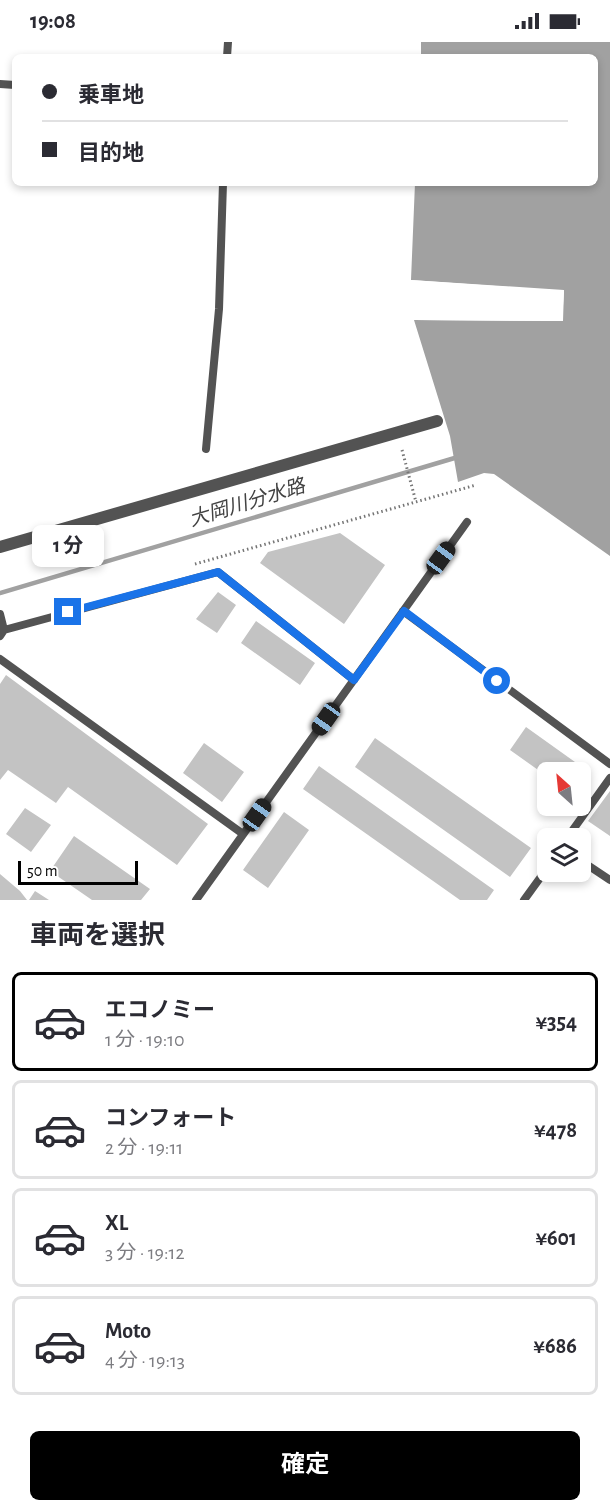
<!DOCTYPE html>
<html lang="ja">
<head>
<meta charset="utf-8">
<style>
	:root { --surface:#fff; --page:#f7f7f7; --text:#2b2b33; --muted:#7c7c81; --line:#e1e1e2; --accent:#000 }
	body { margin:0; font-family:"Alegreya Sans","Noto Sans JP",sans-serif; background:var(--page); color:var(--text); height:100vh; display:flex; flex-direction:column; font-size:22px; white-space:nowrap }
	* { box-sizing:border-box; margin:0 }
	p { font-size:20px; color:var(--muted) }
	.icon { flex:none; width:33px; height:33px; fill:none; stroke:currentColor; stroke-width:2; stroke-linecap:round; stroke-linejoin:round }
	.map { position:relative; height:858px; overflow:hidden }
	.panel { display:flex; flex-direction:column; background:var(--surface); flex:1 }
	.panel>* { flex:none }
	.guide { position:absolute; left:12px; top:12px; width:586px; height:132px; border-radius:9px; box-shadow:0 3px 9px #0003; display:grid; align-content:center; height:132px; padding:0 30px; background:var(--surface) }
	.needle { width:39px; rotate:333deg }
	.buttons { position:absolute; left:537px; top:720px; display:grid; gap:12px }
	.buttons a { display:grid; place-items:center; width:54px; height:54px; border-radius:9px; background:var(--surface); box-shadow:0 3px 9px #0003; font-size:30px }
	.scale { position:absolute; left:18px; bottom:15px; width:120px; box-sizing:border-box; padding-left:6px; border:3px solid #000; border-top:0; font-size:16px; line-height:21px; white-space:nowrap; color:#000; -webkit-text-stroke:4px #fff; paint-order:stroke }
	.end { position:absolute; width:27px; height:27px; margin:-14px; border:8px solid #1a73e8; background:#fff; box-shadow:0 0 0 3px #fff }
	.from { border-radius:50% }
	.bubble { position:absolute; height:42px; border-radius:9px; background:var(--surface); box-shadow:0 3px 9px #0003; font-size:20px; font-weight:700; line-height:42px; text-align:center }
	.car { position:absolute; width:18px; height:36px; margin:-18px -9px; border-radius:8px; box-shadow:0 0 4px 2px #0007; background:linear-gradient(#222 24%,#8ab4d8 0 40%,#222 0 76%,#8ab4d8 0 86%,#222 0) }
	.guide b { display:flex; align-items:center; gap:21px; height:57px; font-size:22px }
	.guide b+b { border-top:2px solid var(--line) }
	.guide i { width:15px; height:15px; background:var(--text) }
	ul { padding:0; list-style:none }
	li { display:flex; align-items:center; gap:18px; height:99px; margin:0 12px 9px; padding:0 18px; border:3px solid var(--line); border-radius:9px }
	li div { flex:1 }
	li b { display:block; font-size:22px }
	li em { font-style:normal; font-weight:700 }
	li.active { border-color:var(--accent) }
	li>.icon { width:54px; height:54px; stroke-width:1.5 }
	h2 { padding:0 30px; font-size:27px; line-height:72px }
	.primary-button { display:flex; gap:12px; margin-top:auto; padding:12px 30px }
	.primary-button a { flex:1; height:69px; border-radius:9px; background:var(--accent); color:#fff; font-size:24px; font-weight:700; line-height:69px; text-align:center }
	.status { display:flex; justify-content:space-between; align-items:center; height:42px; padding:0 30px; background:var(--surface); direction:ltr }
	.status svg { height:16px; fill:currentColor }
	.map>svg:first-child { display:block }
	.water { fill:#a1a1a1 }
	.pier { fill:#fff }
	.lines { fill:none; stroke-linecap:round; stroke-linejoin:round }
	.stream { stroke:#a1a1a1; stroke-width:4.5 }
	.building { fill:#c3c3c3 }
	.path { stroke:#757575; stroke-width:3; stroke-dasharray:1.5 3; stroke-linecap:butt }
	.service { stroke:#535353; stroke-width:8 }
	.minor { stroke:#535353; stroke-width:12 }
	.route { stroke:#1a73e8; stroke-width:8 }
	.labels { text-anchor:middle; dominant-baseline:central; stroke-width:5; stroke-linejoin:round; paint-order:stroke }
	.water-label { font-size:20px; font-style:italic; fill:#424242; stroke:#fff }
</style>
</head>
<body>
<div class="status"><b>19:08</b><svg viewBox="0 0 49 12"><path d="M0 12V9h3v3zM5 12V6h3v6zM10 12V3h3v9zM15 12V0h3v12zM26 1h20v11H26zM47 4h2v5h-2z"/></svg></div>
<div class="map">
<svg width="610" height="858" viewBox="0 0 610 858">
	<rect width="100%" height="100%" fill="#fff"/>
	<path class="water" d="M421 0H610V514L494 432 484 431 458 440 450 394 414 278 562 279 564 249 411 238 415 141H596V15H421Z"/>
	<path class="pier" d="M411 238 564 248 563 279 414 278V275L560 276 561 251 411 241Z"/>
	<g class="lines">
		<path class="stream" d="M0 551 458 415"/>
	</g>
	<path class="building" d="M340 491 385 523 344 582 260 521 268 510Z
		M218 550 236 563 217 591 196 577Z
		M256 579 315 621 300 643 241 601Z
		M6 633 208 782 177 823 68 745 56 761 8 728 0 738V642Z
		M526 685 582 725 577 730H548V735L510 708Z
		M375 696 531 806 510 835 355 725Z
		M204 701 244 730 222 760 183 731Z
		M319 724 494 848 487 858H460L303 747Z
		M610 749V794L588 779Z
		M25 766 51 783 31 810 6 792Z
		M284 770 309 788 268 846 243 828Z
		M74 794 150 847 141 858H92L50 829Z
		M0 832 20 849 27 858H0Z
		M35 849 49 858H29Z"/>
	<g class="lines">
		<path class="path" d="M402 408 416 460
			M195 522 476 443"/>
		<path class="service" d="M227 15 228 0
			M0 42 15 43
			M206 407 219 267 223 141
			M403 569 610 722
			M0 572 4 588
			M0 594 4 588 218 530 354 638
			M0 617 243 792
			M567 796 610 736
			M580 818 610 838
			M196 858 467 480
			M524 858 548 825"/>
		<path class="minor" d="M0 505 437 379"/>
	</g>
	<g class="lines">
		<path class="route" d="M68 570 218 530 354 638 404 569 497 639"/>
	</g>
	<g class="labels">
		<g class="water-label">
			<text transform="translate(247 461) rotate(-17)">大岡川分水路</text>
		</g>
	</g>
</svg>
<div class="buttons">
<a><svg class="needle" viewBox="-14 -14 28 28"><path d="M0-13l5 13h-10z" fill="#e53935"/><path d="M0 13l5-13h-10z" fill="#7c7c81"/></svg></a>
<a><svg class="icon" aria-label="layers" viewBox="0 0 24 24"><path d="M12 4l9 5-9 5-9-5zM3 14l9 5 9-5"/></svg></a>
</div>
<div class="scale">50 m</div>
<i class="end from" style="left:497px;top:639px"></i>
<i class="end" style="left:68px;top:570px"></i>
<div class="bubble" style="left:32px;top:483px;width:72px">1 分</div>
<i class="car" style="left:441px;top:516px;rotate:36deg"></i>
<i class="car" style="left:326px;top:677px;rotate:215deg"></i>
<i class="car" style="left:257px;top:773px;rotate:35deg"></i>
<div class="guide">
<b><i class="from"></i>乗車地</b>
<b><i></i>目的地</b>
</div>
</div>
<section class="panel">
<h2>車両を選択</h2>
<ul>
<li class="active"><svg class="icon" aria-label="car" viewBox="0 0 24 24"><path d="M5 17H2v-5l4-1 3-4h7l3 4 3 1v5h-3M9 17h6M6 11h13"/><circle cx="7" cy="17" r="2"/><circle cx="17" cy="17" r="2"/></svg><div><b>エコノミー</b><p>1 分 · 19:10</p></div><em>¥354</em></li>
<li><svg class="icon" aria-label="car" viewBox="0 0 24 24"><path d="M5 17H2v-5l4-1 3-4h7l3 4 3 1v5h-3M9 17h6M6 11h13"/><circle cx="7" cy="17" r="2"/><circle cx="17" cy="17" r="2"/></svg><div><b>コンフォート</b><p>2 分 · 19:11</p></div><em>¥478</em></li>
<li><svg class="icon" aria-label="car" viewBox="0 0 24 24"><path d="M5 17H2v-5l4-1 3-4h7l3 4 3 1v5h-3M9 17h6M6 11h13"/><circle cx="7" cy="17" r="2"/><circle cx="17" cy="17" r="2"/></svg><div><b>XL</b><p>3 分 · 19:12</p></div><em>¥601</em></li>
<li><svg class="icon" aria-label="car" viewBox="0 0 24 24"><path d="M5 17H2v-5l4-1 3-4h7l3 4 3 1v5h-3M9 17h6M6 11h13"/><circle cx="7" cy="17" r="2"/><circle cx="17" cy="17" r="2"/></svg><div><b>Moto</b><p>4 分 · 19:13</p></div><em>¥686</em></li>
</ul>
<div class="primary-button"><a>確定</a></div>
</section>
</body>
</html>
